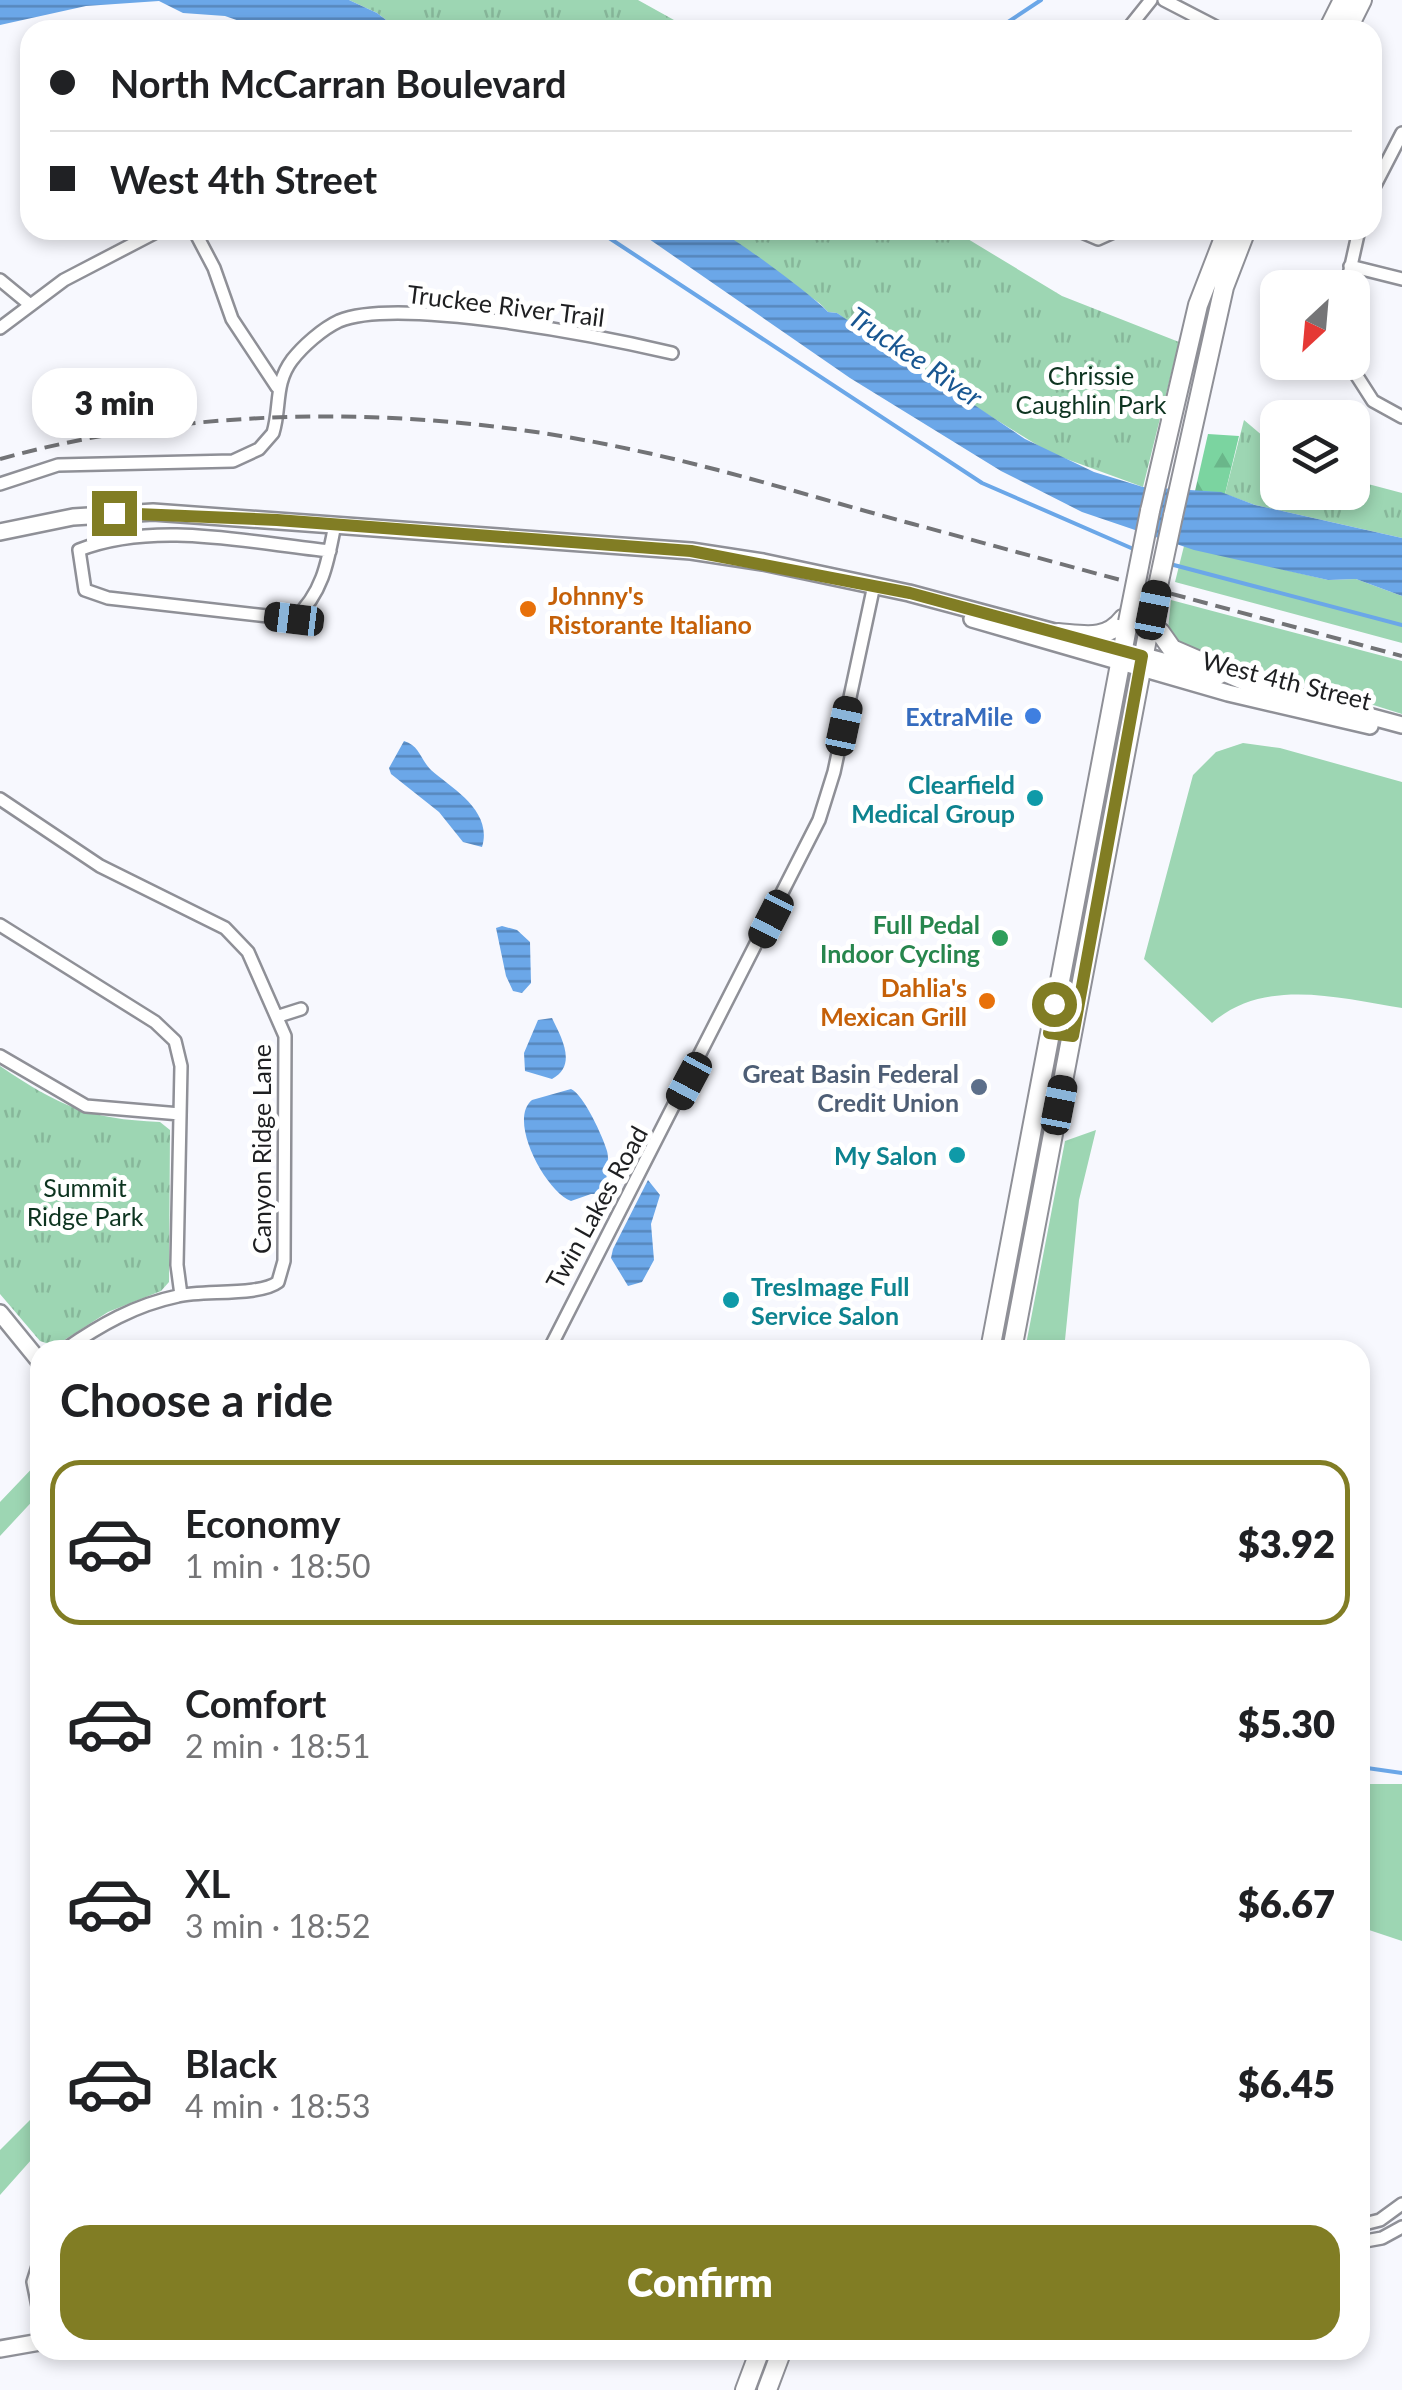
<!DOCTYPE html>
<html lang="en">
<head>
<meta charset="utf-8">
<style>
	:root { --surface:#fff; --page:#f2f2f2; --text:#202124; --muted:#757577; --line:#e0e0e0; --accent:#817d24 }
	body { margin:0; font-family:Lato,sans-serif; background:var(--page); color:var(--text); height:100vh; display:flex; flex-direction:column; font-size:38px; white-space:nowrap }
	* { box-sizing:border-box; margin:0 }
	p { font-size:32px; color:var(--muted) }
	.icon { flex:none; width:55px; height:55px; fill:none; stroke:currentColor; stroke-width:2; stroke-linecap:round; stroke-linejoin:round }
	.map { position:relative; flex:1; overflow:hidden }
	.panel { position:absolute; left:30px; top:1340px; width:1340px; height:1020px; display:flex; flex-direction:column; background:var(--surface); border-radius:30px; box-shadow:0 5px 15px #0003 }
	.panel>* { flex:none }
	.top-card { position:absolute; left:20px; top:20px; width:1362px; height:220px; border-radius:30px; box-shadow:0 5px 15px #0003; display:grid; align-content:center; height:220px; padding:0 30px; background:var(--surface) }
	.needle { width:65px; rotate:206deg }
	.buttons { position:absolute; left:1260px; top:270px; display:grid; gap:20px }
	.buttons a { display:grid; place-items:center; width:110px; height:110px; border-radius:20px; background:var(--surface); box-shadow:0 5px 15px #0003; font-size:50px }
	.end { position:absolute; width:45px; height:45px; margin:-22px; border:12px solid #817d24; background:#fff; box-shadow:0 0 0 5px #fff }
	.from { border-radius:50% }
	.bubble { position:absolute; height:70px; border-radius:30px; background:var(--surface); box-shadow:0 5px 15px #0003; font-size:32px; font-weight:800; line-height:70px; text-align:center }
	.car { position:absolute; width:30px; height:60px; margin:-30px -15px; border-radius:12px; box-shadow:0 0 8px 2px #0007; background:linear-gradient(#222 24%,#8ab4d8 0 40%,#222 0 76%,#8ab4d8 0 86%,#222 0) }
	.top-card b { display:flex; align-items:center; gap:35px; height:95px; font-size:38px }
	.top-card b+b { border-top:2px solid var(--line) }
	.top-card i { width:25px; height:25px; background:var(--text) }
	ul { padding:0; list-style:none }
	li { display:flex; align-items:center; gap:30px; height:165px; margin:0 20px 15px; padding:0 10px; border:5px solid transparent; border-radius:30px }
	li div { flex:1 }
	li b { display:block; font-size:38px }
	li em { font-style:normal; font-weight:800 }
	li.selected { border-color:var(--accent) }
	li>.icon { width:90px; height:90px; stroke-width:1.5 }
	h2 { padding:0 30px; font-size:45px; line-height:120px }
	.button { display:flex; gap:20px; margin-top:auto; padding:20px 30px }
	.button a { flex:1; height:115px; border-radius:30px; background:var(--accent); color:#fff; font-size:40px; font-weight:800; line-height:115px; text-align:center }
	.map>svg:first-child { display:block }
	.grass { fill:#9dd6b3 }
	.forest { fill:url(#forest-firs) }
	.park { fill:url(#park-tufts) }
	.water { fill:url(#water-rules) }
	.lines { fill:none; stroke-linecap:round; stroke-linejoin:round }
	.stream { stroke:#6ba7e8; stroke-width:4 }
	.street-casing { stroke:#8f9097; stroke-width:16 }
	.secondary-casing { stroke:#8f9097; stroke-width:20 }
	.primary-casing { stroke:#8f9097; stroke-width:22 }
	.street { stroke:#fff; stroke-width:11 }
	.secondary { stroke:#fff; stroke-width:15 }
	.primary { stroke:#fff; stroke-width:18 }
	.rail { stroke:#727376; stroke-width:4; stroke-dasharray:15 8; stroke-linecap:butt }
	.primary-bridge-casing { stroke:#8f9097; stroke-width:22; stroke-linecap:butt }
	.primary-bridge { stroke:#fff; stroke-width:18 }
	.route { stroke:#817d24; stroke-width:12 }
	.food-dot { fill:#e8710a; stroke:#fff; stroke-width:4 }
	.shop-dot { fill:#3f7fe0; stroke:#fff; stroke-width:4 }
	.culture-dot { fill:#0f9aa8; stroke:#fff; stroke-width:4 }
	.leisure-dot { fill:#2e9e5b; stroke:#fff; stroke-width:4 }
	.service-dot { fill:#5c6f8a; stroke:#fff; stroke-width:4 }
	.labels { text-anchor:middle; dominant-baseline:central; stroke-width:10; stroke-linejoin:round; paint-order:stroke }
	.street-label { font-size:25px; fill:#1e1f21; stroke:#fff }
	.park-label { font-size:25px; fill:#0d3420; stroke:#fff }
	.food-label { font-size:25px; font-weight:bold; fill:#c56008; stroke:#fff; text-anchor:start }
	.shop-label { font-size:25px; font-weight:bold; fill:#366cbe; stroke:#fff; text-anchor:end }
	.culture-label { font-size:25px; font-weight:bold; fill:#0d838f; stroke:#fff; text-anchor:end }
	.leisure-label { font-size:25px; font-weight:bold; fill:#27864d; stroke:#fff; text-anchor:end }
	.service-label { font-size:25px; font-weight:bold; fill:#4e5e75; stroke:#fff; text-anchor:end }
	.water-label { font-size:28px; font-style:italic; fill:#185691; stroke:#fff }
</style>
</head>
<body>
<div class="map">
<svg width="1402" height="2390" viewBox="0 0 1402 2390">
	<defs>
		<pattern id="forest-firs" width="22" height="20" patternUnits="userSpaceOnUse" patternTransform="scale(2.5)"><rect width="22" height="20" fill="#7bd4a0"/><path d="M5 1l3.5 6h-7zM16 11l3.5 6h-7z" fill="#6ab68a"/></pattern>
		<pattern id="park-tufts" width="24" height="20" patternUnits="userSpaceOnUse" patternTransform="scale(2.5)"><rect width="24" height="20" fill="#9dd6b3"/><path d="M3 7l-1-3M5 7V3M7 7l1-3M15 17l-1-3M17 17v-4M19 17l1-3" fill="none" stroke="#87b79a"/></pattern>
		<pattern id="water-rules" width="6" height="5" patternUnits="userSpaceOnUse" patternTransform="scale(2.5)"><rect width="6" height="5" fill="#6ba7e8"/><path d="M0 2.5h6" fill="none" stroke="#5787bc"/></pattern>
	</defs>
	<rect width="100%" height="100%" fill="#f7f8fe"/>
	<path class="grass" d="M1184 546 1328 580 1356 579 1402 596V643L1175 582Z
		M1171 600 1402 661V714L1183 645 1168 629Z
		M1243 743 1280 748 1402 782V1008C1340 998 1264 977 1212 1023L1144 959 1193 775 1216 752Z
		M1096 1130 1079 1200 1064 1350H1025L1065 1141Z
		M40 1460V1493L0 1536V1502Z
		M1360 1784H1402V1941L1360 1927Z
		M40 2110V2150L0 2195V2150Z"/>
	<path class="forest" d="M1208 434 1239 436 1225 494 1195 491Z"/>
	<path class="park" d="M349 0H638L692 30H399L377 13Z
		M717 230H953L1062 296 1179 342 1143 487 1050 453 919 372 837 313 828 312C816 297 804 295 789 283 765 265 744 246 717 230Z
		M1244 420 1277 448 1278 492H1352L1353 480 1402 493V538L1255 505 1225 494Z
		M0 1066C59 1106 88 1119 160 1122L170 1130 169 1282 161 1291 108 1312 55 1346 40 1341 0 1294Z"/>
	<path class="water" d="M0 0H349L377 13 399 30H265L225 16 183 13 159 1 86 6 0 25Z
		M636 230C661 230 691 225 715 230 730 233 818 300 828 312L837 313 1025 439 1094 472 1143 487 1221 492 1255 505 1402 538V596L1356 579 1328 580 1194 550 1082 512 1001 471 850 378Z
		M404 741C420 746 420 759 431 770 453 789 493 811 482 847L463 842 439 812 391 774 389 768Z
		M502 926 517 930 530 942 531 983 522 993 513 991 506 976 496 928Z
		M552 1018C561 1037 578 1065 552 1079L525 1071 524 1053 538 1020Z
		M571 1089C584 1095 603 1137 607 1151 611 1166 601 1170 611 1190L609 1194H591L571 1201C546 1192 507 1120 532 1100Z
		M648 1180 660 1195 651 1224 654 1260 642 1282 628 1286 611 1258 613 1249Z"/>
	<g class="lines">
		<path class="stream" d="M996 30 1041 0
			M597 230 982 483 1138 551
			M1170 564 1402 625
			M1360 1767 1402 1773"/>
		<g class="street-casing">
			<path id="street" d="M1164 0 1222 30
				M1127 30 1151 0
				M1372 191 1402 133
				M194 230 214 268 232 319 277 387
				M1077 230 1098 239 1118 230
				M1350 266 1402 279
				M0 280 28 303
				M1346 288 1359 230
				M0 328 64 280 160 230
				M1348 362 1373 401 1402 417
				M0 484 58 465 233 461 259 449 273 433C281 407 274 384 292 360 303 346 322 329 339 321 399 296 604 337 672 353
				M330 551C250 543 156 520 79 550L85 590 108 598 294 619C323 593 328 561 335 524
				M0 799 100 866 225 928 248 952 285 1036 284 1261 278 1282C260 1296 203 1290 178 1296 135 1305 100 1325 64 1350
				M0 925 155 1022 175 1041 181 1066 177 1265 181 1295
				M279 1016 301 1009
				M0 1056 86 1106 180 1114
				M549 1350 819 820 834 772 874 585
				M1360 2225 1380 2220 1402 2204
				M1360 2242 1382 2238 1402 2227
				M40 2260 33 2282 40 2316"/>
		</g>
		<g class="secondary-casing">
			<path id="secondary" d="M0 532 73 517 153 512 691 551 763 562 909 593 1219 676
				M972 619 1228 693 1370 726
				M1246 683 1402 725
				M0 1313 40 1362
				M0 2349 40 2342"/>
		</g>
		<g class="primary-casing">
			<path id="primary" d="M1328 30 1343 0
				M1347 30 1362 0
				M1150 511 1198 305 1227 230
				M1173 516 1224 287 1246 230
				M1160 632 1172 649 1255 685
				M1058 633C1084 635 1106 641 1123 619
				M990 1350 1128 622
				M1012 1350 1149 628
				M745 2390 760 2350
				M767 2390 782 2350"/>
		</g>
		<use href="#street" class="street"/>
		<use href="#secondary" class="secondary"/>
		<use href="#primary" class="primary"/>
		<path class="rail" d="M0 459C202 403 425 405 629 449 725 469 819 499 913 524 1076 568 1239 612 1402 656"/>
		<g class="primary-bridge-casing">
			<path id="primary-bridge" d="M1128 622 1150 511
				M1149 628 1173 516"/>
		</g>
		<use href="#primary-bridge" class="primary-bridge"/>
	</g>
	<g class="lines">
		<path class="route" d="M114 513 277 520 691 551 910 593 1142 656 1073 1036 1049 1033 1054 1004"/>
	</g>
	<g class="food-dot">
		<circle cx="528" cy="609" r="10"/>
		<circle cx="987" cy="1001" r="10"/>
	</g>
	<circle class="shop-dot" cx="1033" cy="716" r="10"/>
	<g class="culture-dot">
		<circle cx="1035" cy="798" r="10"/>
		<circle cx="957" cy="1155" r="10"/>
		<circle cx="731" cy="1300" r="10"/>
	</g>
	<circle class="leisure-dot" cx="1000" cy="938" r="10"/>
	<circle class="service-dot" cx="979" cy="1087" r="10"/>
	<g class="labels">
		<g class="street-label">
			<text transform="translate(506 305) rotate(7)">Truckee River Trail</text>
			<text transform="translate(1287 680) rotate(14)">West 4th Street</text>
			<text transform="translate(261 1149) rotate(-90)">Canyon Ridge Lane</text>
			<text transform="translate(596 1207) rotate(-61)">Twin Lakes Road</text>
		</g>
		<g class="park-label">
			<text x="1091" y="375">Chrissie<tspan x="1091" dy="29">Caughlin Park</tspan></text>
			<text x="85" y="1187">Summit<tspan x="85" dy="29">Ridge Park</tspan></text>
		</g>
		<g class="food-label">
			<text x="548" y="595">Johnny's<tspan x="548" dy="29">Ristorante Italiano</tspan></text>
			<text x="967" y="987" text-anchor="end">Dahlia's<tspan x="967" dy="29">Mexican Grill</tspan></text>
		</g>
		<g class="shop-label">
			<text x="1013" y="716">ExtraMile</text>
		</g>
		<g class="culture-label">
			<text x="1015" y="784">Clearfield<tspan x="1015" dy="29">Medical Group</tspan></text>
			<text x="937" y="1155">My Salon</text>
			<text x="751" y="1286" text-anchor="start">TresImage Full<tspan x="751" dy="29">Service Salon</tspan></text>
		</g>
		<g class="leisure-label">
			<text x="980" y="924">Full Pedal<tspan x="980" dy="29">Indoor Cycling</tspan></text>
		</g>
		<g class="service-label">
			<text x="959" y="1073">Great Basin Federal<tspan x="959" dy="29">Credit Union</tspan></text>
		</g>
		<g class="water-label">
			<text transform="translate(916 356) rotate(34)">Truckee River</text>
		</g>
	</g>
</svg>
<div class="buttons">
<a><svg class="needle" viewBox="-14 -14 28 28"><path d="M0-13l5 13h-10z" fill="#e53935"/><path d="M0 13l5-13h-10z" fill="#757577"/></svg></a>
<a><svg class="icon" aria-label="layers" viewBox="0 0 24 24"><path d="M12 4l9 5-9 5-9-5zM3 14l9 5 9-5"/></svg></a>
</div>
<i class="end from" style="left:1054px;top:1004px"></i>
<i class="end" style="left:114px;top:513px"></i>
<div class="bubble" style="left:32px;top:368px;width:165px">3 min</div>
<i class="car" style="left:1153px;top:610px;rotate:11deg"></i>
<i class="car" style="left:294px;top:619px;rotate:277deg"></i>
<i class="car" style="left:844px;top:726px;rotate:12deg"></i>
<i class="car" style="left:771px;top:919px;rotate:207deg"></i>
<i class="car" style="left:689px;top:1081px;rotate:208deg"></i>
<i class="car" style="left:1059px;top:1105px;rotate:11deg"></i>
<div class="top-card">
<b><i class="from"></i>North McCarran Boulevard</b>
<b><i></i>West 4th Street</b>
</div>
<section class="panel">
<h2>Choose a ride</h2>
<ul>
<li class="selected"><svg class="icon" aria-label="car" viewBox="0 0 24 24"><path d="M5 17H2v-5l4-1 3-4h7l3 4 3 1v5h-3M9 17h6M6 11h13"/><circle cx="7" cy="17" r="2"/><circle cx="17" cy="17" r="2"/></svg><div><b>Economy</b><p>1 min · 18:50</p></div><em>$3.92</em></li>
<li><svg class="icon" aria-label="car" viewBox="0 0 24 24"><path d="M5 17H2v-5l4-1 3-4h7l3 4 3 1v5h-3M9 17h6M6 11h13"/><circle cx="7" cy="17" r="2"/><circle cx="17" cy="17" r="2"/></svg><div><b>Comfort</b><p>2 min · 18:51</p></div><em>$5.30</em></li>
<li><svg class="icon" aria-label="car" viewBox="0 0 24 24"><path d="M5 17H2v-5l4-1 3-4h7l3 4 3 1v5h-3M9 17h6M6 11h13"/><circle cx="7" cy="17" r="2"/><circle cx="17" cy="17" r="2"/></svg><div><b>XL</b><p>3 min · 18:52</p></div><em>$6.67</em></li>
<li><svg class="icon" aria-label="car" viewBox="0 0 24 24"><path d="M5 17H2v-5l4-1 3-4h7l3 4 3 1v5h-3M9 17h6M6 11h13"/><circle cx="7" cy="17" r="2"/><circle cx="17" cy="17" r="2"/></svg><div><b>Black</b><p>4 min · 18:53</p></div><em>$6.45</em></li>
</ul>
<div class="button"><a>Confirm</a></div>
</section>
</div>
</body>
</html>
